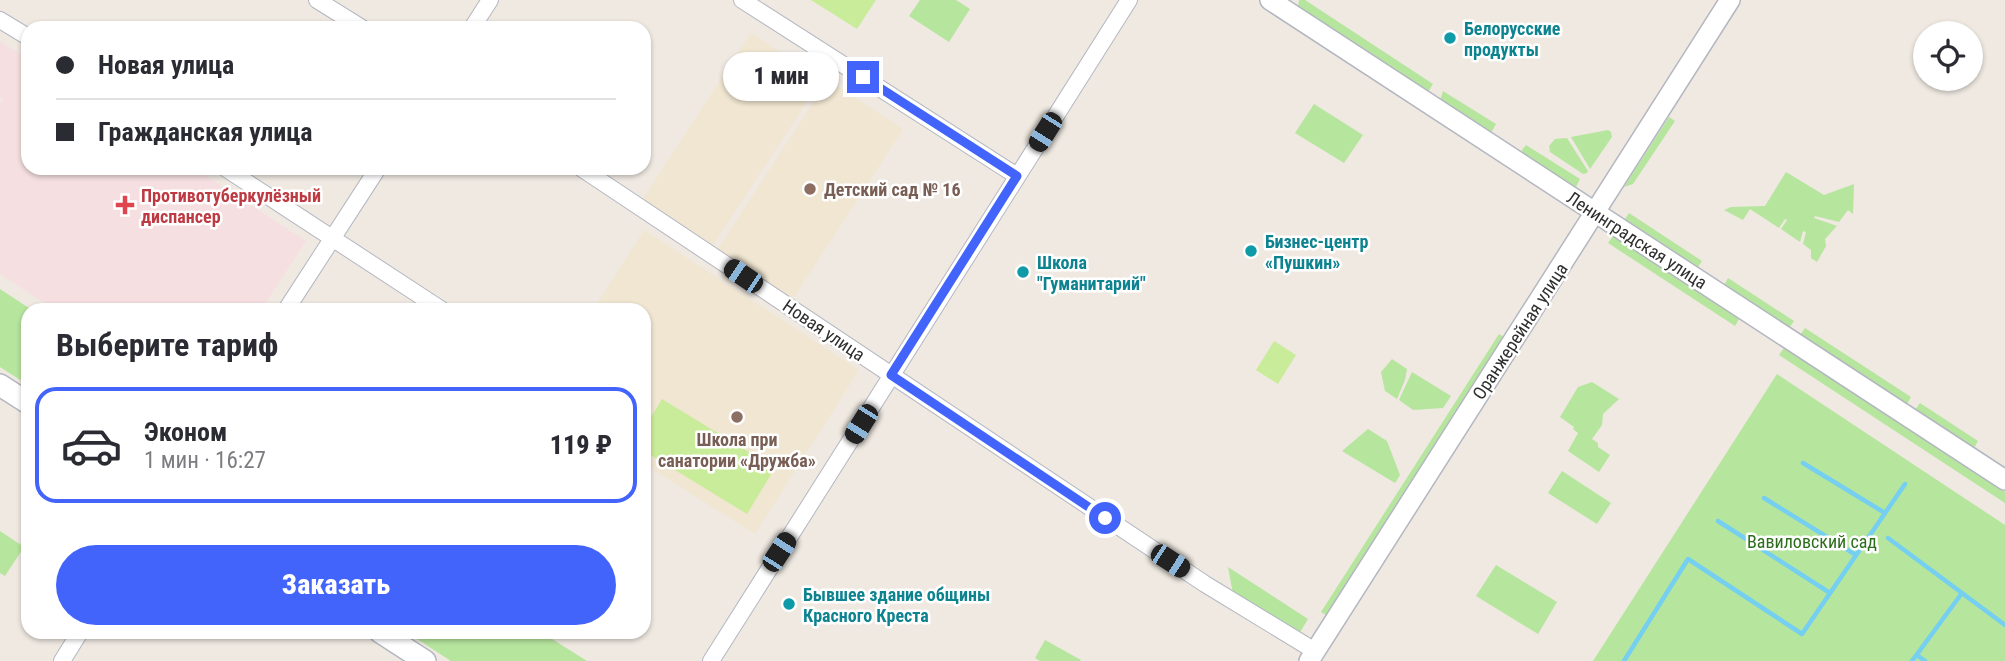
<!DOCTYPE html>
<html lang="ru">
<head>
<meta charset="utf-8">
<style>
	:root { --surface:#fff; --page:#f7f7f7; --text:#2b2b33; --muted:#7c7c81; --line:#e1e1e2; --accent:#4264fb }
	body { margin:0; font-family:"Roboto Condensed",sans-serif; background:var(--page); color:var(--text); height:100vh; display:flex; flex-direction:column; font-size:26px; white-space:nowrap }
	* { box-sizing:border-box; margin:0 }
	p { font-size:23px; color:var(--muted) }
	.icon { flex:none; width:38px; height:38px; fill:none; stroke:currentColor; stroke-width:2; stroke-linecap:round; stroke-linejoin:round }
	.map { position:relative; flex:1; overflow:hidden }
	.panel { position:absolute; left:21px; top:303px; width:630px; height:336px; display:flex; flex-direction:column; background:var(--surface); border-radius:21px; box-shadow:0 2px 5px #0004 }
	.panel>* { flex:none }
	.banner { position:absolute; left:21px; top:21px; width:630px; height:154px; border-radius:21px; box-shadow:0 2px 5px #0004; display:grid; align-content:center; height:154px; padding:0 35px; background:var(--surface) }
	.controls { position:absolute; left:1913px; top:21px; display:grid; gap:14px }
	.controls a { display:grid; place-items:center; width:70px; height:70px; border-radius:50%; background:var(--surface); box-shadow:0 2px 5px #0004; font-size:35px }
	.end { position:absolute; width:32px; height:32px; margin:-16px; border:9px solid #4264fb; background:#fff; box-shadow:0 0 0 4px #fff }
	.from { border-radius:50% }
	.bubble { position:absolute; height:49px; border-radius:24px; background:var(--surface); box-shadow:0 2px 5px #0004; font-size:23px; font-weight:800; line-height:49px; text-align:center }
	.car { position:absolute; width:21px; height:42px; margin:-21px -10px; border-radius:9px; box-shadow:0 0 5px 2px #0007; background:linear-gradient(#222 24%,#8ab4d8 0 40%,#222 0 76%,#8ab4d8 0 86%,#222 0) }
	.banner b { display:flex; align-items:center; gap:24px; height:66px; font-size:26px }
	.banner b+b { border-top:2px solid var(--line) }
	.banner i { width:18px; height:18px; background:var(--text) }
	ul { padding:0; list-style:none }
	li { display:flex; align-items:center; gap:21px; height:116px; margin:0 14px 10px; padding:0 21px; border:4px solid transparent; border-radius:21px }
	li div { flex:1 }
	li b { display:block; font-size:26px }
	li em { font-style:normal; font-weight:800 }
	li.on { border-color:var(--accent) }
	li>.icon { width:63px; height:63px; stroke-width:1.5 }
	h2 { padding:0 35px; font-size:32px; line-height:84px }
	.action { display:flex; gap:14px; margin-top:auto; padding:14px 35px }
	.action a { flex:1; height:80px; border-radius:42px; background:var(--accent); color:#fff; font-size:28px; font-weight:800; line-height:80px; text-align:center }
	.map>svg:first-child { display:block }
	.education { fill:#f0e6d1 }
	.medical { fill:#f5dfe0 }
	.green { fill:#b6e59e }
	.pitch { fill:#c9ec9a }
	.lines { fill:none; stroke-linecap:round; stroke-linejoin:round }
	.stream { stroke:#75cff0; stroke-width:4.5 }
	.minor-casing { stroke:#b4b7c1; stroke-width:18 }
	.tertiary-casing { stroke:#b4b7c1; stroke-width:22 }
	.secondary-casing { stroke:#b4b7c1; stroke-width:24 }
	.minor { stroke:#fff; stroke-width:16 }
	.tertiary { stroke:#fff; stroke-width:19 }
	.secondary { stroke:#fff; stroke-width:21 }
	.route { stroke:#4264fb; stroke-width:9 }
	.culture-dot { fill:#0f9aa8; stroke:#fff; stroke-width:2.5 }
	.education-dot { fill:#8d6e63; stroke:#fff; stroke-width:2.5 }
	.health-dot { fill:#e0444e; stroke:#fff; stroke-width:2.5 }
	.labels { text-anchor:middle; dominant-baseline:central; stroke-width:5; stroke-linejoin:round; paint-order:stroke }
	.culture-label { font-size:18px; font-weight:bold; fill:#0d838f; stroke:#fff; text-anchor:start }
	.education-label { font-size:18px; font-weight:bold; fill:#785e54; stroke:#fff; text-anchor:start }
	.health-label { font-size:18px; font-weight:bold; fill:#be3a42; stroke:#fff; text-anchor:start }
	.street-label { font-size:18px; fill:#2e2e2e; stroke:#fff }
	.park-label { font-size:18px; fill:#2c6e1b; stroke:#fff }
</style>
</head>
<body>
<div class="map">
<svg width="2005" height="661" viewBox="0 0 2005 661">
	<rect width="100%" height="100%" fill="#efe9e1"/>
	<path class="education" d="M751 33 822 79 713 245 643 199Z
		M828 80 903 129 793 299 717 250Z
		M644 230 859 370 755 534 644 464V310H593Z"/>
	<path class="medical" d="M0 41 28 59V168H194L306 241 261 310H55L0 274V104L3 99 0 97Z"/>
	<path class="green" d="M920 0H956L970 9 949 42 909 16Z
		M1299 0H1305L1433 84 1428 92 1298 7Z
		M1443 91 1496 124 1491 133 1440 100Z
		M1314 104 1363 135 1344 163 1295 133Z
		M1669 117 1675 121 1633 184 1624 187Z
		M1608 130 1611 132 1612 137 1590 169 1571 137Z
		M1567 138 1588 171 1587 173 1583 174 1550 152 1549 146 1555 139Z
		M1526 145 1580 179 1576 187 1523 154 1522 150Z
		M1786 172 1824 195 1854 184 1853 214 1848 210 1839 222 1815 216 1814 218 1837 226 1825 239 1826 246 1817 262 1811 258V250L1803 244 1806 232 1803 231 1800 242 1781 229 1787 220 1785 219 1779 228 1750 209 1743 220 1724 210 1731 207 1765 206Z
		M1629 213 1702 261 1698 267 1625 219Z
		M1613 236 1739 319 1735 326 1608 243Z
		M1728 278 1794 321 1789 328 1724 285Z
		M0 289 32 310H28V385L0 367Z
		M1805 328 1911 397 1907 404 1800 335Z
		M1499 334 1504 337 1326 615 1321 612Z
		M1784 348 2005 492V503L1779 355Z
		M1392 359 1407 369 1405 380 1397 399 1385 391 1381 372Z
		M1412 372 1451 396 1443 408 1413 410 1399 400Z
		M1777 374 2005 525V661H1593Z
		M1592 382 1619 399 1603 414 1602 425 1592 439 1598 443V447L1610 455 1599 472 1568 451 1578 433 1573 429 1574 427 1560 417 1578 387Z
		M1920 403 1978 441 1974 448 1915 410Z
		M1368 429 1387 441 1400 475 1395 483 1342 451Z
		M1562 471 1611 503 1597 524 1548 493Z
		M0 531 24 547 5 576 0 573Z
		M1496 565 1557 602 1538 634 1476 596Z
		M1228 567 1308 619 1299 634 1233 594Z
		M406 632H541L587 661H451Z
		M1045 640 1081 660 1080 661H1040L1035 658Z"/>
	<path class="pitch" d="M811 0H876L857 29Z
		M1274 341 1296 355 1278 384 1256 370Z
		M662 399 775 468 747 514 644 451V429Z"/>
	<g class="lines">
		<path class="stream" d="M1803 463 1885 513
			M1764 498 1856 555
			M1718 521 1830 593
			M1888 538 2005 625
			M1917 655 1925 661
			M1624 661 1688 559 1802 634 1905 484
			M1912 661 1962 593"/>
		<g class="minor-casing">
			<path id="minor" d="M317 0 362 28
				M742 0 1017 176
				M0 20 28 37
				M472 28 490 0
				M225 168 442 310
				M581 168 1205 584 1315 651
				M286 310 378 168
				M62 661 80 632
				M711 661 1129 0"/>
		</g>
		<g class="tertiary-casing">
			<path id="tertiary" d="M1270 0 2005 480
				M1309 661 1730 0"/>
		</g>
		<g class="secondary-casing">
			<path id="secondary" d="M0 385 28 403
				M380 632 425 661"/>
		</g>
		<use href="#minor" class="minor"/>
		<use href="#tertiary" class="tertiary"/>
		<use href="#secondary" class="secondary"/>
	</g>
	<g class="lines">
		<path class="route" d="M863 77 1017 176 891 375 1105 518"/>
	</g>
	<g class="culture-dot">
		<circle cx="1450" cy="38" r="7"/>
		<circle cx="1251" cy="251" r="7"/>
		<circle cx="1023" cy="272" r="7"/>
		<circle cx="789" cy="604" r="7"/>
	</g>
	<g class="education-dot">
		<circle cx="810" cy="189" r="7"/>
		<circle cx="737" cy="417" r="7"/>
	</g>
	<path class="health-dot" d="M121.5 194.5h7v7h7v7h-7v7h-7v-7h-7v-7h7z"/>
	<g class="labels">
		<g class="culture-label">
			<text x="1464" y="28">Белорусские<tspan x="1464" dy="21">продукты</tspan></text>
			<text x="1265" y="241">Бизнес-центр<tspan x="1265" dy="21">«Пушкин»</tspan></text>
			<text x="1037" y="262">Школа<tspan x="1037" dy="21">"Гуманитарий"</tspan></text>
			<text x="803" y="594">Бывшее здание общины<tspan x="803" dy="21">Красного Креста</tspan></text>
		</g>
		<g class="education-label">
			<text x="824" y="189">Детский сад № 16</text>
			<text x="737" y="439" text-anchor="middle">Школа при<tspan x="737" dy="21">санатории «Дружба»</tspan></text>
		</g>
		<g class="health-label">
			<text x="141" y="195">Противотуберкулёзный<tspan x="141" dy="21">диспансер</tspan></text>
		</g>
		<g class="street-label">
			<text transform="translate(1637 240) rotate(33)">Ленинградская улица</text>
			<text transform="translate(824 330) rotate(34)">Новая улица</text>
			<text transform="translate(1520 331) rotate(-57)">Оранжерейная улица</text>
		</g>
		<g class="park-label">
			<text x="1812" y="541">Вавиловский сад</text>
		</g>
	</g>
</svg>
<div class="controls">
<a><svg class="icon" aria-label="locate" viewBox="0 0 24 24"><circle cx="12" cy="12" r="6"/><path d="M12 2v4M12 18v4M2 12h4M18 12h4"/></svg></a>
</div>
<i class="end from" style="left:1105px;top:518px"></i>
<i class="end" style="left:863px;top:77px"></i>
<div class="bubble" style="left:723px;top:52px;width:116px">1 мин</div>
<i class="car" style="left:1045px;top:132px;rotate:212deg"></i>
<i class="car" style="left:743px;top:276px;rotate:304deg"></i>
<i class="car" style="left:861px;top:424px;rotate:212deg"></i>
<i class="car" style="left:779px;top:552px;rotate:33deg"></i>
<i class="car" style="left:1170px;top:561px;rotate:123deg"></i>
<div class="banner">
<b><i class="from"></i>Новая улица</b>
<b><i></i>Гражданская улица</b>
</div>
<section class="panel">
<h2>Выберите тариф</h2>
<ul>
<li class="on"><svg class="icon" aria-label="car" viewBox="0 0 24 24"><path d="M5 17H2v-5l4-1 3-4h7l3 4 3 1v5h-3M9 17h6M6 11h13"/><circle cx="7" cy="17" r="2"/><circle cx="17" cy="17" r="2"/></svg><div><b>Эконом</b><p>1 мин · 16:27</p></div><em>119 ₽</em></li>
</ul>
<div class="action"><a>Заказать</a></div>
</section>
</div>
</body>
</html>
